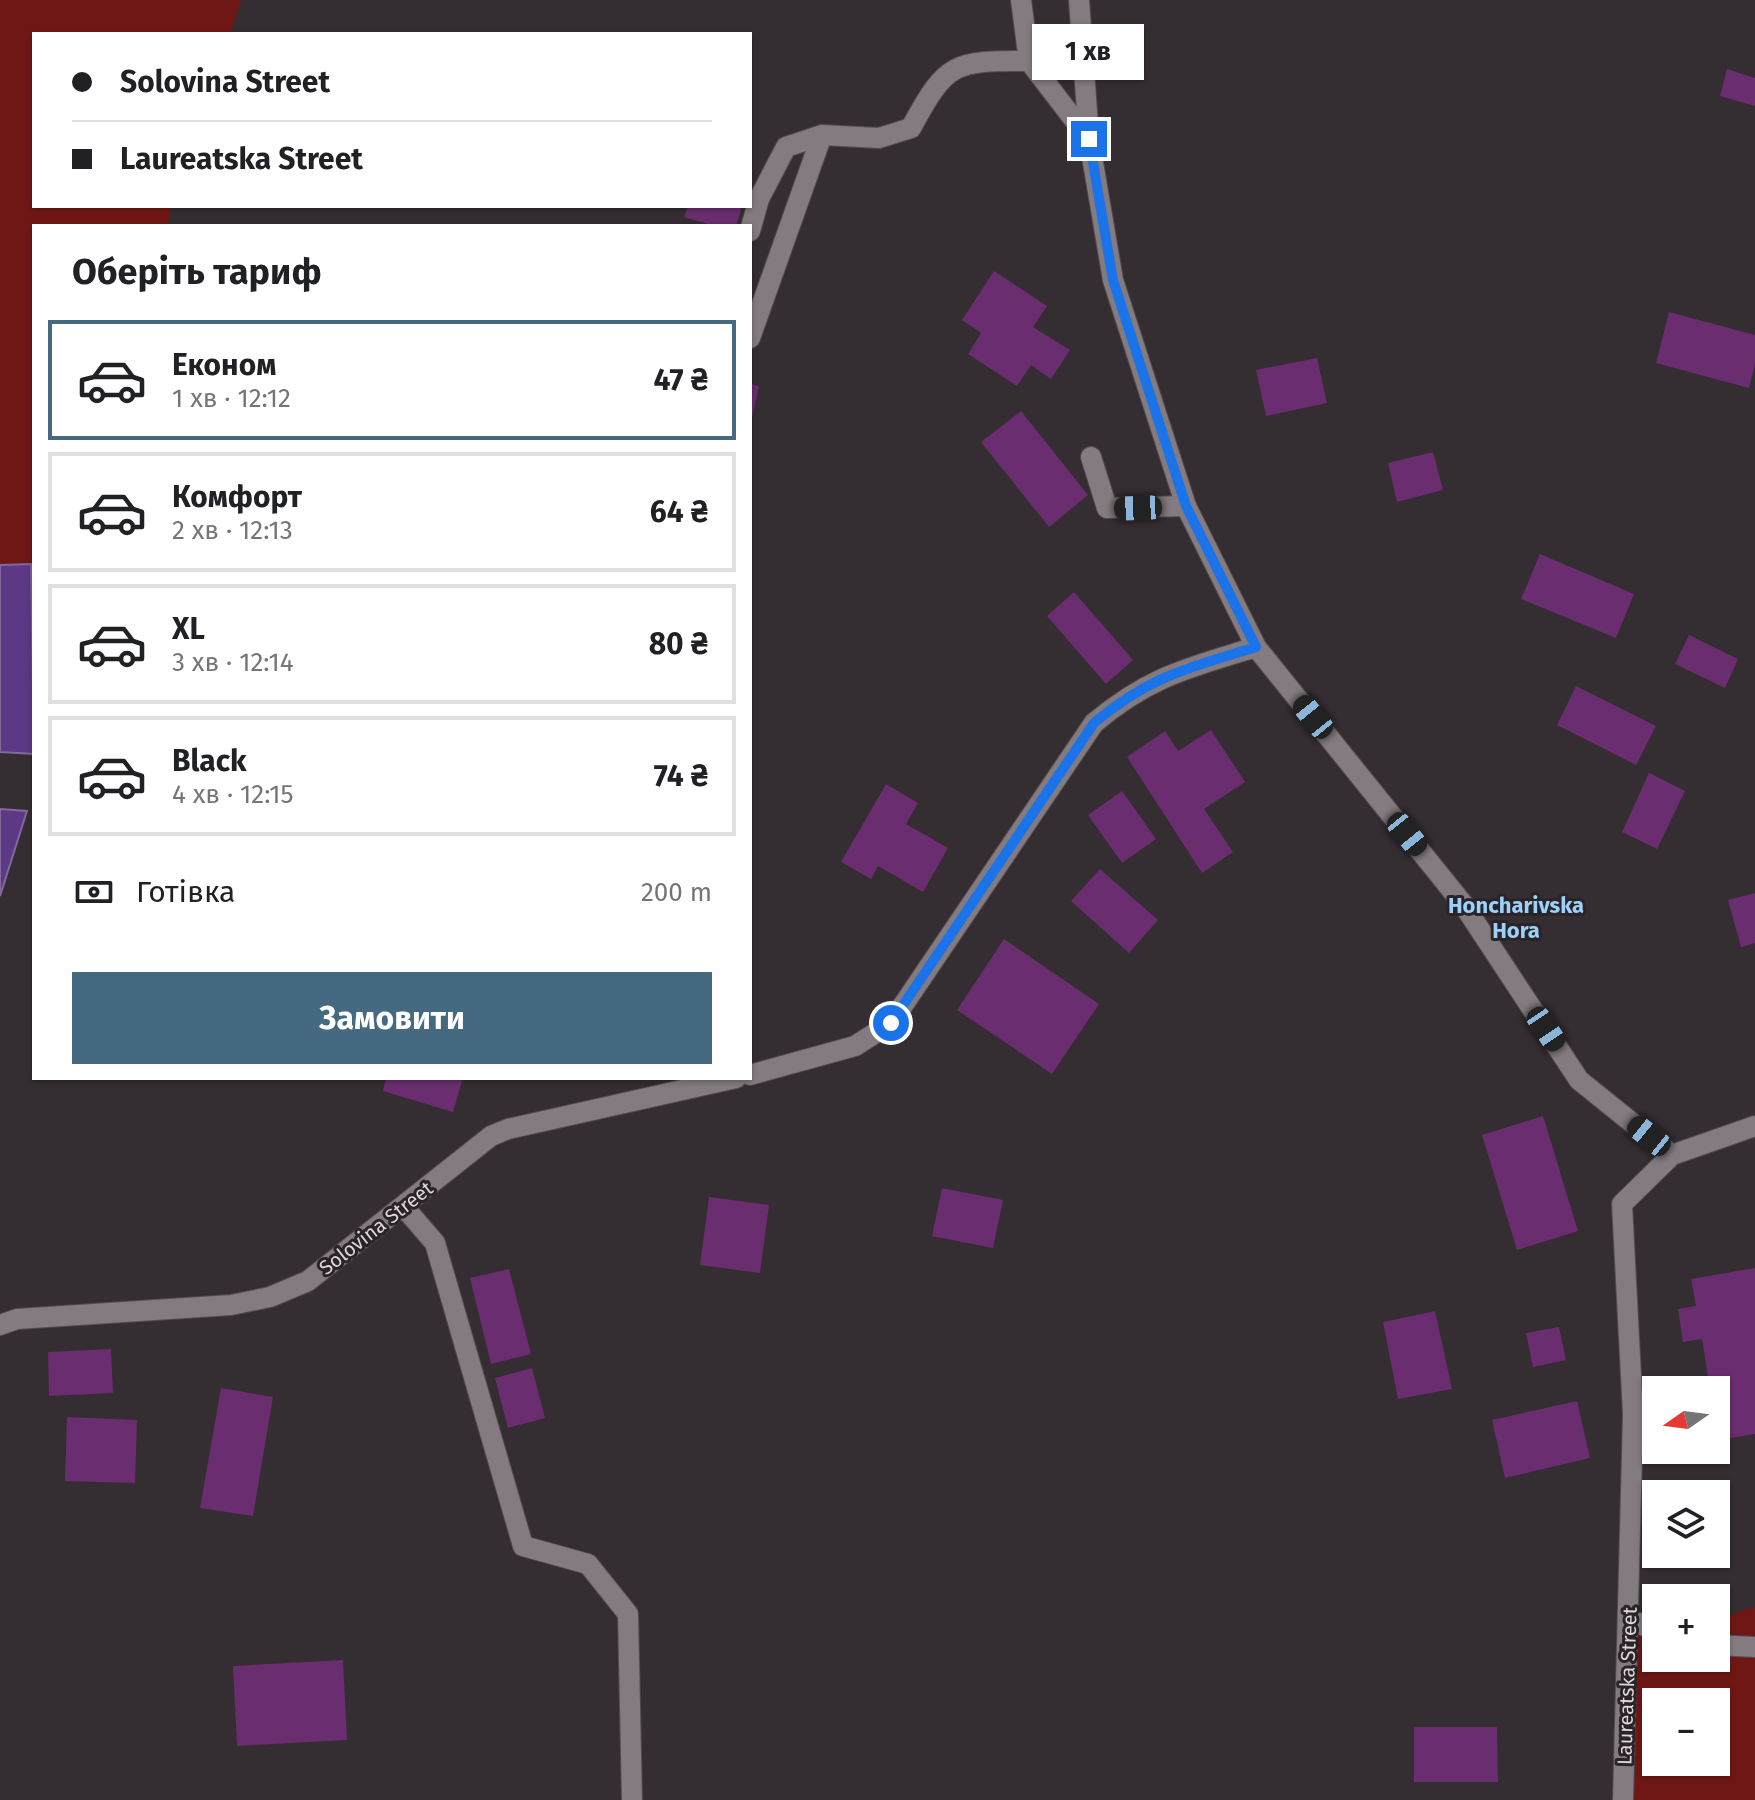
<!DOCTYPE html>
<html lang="uk">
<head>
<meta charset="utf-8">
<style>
	:root { --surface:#fff; --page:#f2f2f2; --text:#202124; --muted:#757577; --line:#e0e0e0; --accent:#466982 }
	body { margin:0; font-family:"Fira Sans",sans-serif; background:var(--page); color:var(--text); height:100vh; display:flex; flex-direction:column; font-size:30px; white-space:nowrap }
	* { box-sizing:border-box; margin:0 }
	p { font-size:26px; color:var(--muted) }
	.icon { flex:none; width:44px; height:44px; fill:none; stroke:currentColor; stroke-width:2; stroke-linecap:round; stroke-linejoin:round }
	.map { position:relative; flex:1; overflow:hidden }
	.panel { position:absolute; left:32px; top:224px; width:720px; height:856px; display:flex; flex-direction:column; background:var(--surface); border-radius:0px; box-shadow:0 2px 6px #0004 }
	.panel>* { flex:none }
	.banner { position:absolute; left:32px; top:32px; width:720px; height:176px; border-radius:0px; box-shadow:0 2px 6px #0004; display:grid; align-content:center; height:176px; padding:0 40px; background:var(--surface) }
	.needle { width:52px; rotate:256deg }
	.controls { position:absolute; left:1642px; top:1376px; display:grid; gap:16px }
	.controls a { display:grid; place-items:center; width:88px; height:88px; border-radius:0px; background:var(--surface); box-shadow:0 2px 6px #0004; font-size:40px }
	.end { position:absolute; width:36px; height:36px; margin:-18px; border:10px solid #1a73e8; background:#fff; box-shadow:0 0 0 4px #fff }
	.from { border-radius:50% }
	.bubble { position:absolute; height:56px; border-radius:0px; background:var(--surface); box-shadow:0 2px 6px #0004; font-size:26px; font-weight:700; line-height:56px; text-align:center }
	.car { position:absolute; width:24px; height:48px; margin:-24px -12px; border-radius:10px; box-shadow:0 0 6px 2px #0007; background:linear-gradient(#222 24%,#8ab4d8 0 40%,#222 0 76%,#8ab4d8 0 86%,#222 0) }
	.banner b { display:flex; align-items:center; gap:28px; height:76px; font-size:30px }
	.banner b+b { border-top:2px solid var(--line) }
	.banner i { width:20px; height:20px; background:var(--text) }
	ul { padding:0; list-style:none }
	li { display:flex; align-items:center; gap:24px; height:120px; margin:0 16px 12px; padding:0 24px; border:4px solid var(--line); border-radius:0px }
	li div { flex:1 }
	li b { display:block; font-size:30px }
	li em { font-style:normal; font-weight:700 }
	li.active { border-color:var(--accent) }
	li>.icon { width:72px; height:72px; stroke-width:1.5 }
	h2 { padding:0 40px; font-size:36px; line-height:96px }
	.pay { display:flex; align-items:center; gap:20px; height:88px; padding:0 40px; font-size:30px }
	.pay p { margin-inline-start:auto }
	.primary-button { display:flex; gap:16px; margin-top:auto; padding:16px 40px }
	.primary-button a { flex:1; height:92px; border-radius:0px; background:var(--accent); color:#fff; font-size:32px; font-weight:700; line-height:92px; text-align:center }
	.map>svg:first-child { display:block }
	.green { fill:#6f1715; fill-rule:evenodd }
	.water { fill:#5d3985; stroke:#83699e; stroke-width:2 }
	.building { fill:#6a2d6f }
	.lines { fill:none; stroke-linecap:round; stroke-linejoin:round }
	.lane-casing { stroke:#524c4f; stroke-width:22 }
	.street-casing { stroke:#524c4f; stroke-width:22 }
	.lane { stroke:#837b7f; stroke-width:20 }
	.street { stroke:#837b7f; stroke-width:20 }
	.route { stroke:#1a73e8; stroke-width:10 }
	.labels { text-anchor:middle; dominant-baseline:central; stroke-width:6; stroke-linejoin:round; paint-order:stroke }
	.street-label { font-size:20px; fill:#dcd8da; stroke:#2a2327 }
	.neighbourhood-label { font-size:22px; font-weight:bold; fill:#9cd2fa; stroke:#2a2327 }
</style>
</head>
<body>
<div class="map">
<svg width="1755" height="1800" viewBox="0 0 1755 1800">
	<rect width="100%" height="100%" fill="#342d31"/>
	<path class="green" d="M0 0H241L230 34H34V206H172L167 226H34V566L0 565Z
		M1755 1607V1800H1623L1629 1619 1656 1623V1658H1716V1619ZM1656 1702H1716V1762H1656Z"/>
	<path class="water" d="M31 564 34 754 0 752V565Z
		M0 809 27 811 0 896Z"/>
	<path class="building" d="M1727 69 1755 78V106L1720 96Z
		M688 206H742L736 226H715L684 217Z
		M994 271 1047 306 1033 327 1070 350 1051 379 1031 365 1017 386 968 354 981 333 962 320Z
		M1669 312 1755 335V364L1749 388 1656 363Z
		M1317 358 1327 403 1266 416 1256 370Z
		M750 384 759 386 751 422 750 421Z
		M1021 411 1088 495 1049 527 981 442Z
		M1433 452 1443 490 1397 502 1388 463Z
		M1540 554 1634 594 1616 638 1521 599Z
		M1074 592 1133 660 1106 684 1047 616Z
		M1689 635 1738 659 1725 688 1675 664Z
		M1576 686 1656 726 1636 765 1557 725Z
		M1211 730 1245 782 1204 809 1233 852 1202 873 1127 757 1165 731 1178 751Z
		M1649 773 1685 791 1657 849 1622 832Z
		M886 784 918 803 906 824 948 848 923 892 878 866 871 879 841 862Z
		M1122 791 1156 839 1122 863 1088 815Z
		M1100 869 1158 920 1129 953 1071 901Z
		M1755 893V943L1741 947 1728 900Z
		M1004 939 1099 1004 1052 1074 957 1010Z
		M386 1078H463L453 1112 383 1091Z
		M1543 1116 1578 1231 1517 1250 1482 1135Z
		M942 1188 1003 1200 993 1248 932 1236Z
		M709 1197 769 1205 760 1273 700 1265Z
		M1755 1268V1434L1719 1440 1716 1390H1710L1702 1339 1683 1342 1678 1309 1696 1306 1691 1279Z
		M509 1269 531 1354 491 1364 470 1278Z
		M1435 1311 1452 1389 1398 1399 1383 1322Z
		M1559 1327 1566 1360 1533 1367 1526 1333Z
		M111 1349 113 1393 49 1396 48 1352Z
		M532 1368 545 1418 508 1428 495 1378Z
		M221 1388 273 1397 253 1516 200 1508Z
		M1577 1401 1590 1458 1505 1478 1492 1420Z
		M67 1417 137 1420 135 1483 65 1481Z
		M343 1660 347 1740 237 1746 233 1666Z
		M1414 1727H1497L1498 1782H1414Z"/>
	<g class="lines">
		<g class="lane-casing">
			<path id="lane" d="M750 231 759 199 786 147 822 135 879 138 911 128C947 61 954 61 1029 61
				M750 338 822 135
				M1091 457 1107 508 1186 506
				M1629 1619 1656 1631
				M1716 1645 1755 1647"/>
		</g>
		<g class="street-casing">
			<path id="street" d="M1021 0 1029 61 1089 139
				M1079 0 1089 139 1113 280 1186 506 1256 647 1463 904 1579 1080 1672 1155
				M750 1075 855 1046 891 1023 1094 723C1150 676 1188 668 1256 647
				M404 1207 435 1243 523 1546 588 1564 628 1614 632 1800
				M0 1325 17 1319 231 1305 270 1297 308 1281 491 1136 508 1129 736 1078
				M1623 1800 1633 1414 1622 1204 1672 1155 1755 1126"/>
		</g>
		<use href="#lane" class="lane"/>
		<use href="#street" class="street"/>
	</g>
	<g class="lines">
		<path class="route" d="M891 1023 1094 723C1150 676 1188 668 1256 647L1186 506 1113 280 1089 139"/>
	</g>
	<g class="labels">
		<g class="street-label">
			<text transform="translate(376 1228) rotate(-38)">Solovina Street</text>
			<text transform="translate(1627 1686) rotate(-88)">Laureatska Street</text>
		</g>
		<g class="neighbourhood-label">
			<text x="1516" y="905">Honcharivska<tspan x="1516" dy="25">Hora</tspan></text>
		</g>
	</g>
</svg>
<div class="controls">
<a><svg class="needle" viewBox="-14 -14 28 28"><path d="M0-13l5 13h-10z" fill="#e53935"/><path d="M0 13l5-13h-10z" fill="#757577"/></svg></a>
<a><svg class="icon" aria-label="layers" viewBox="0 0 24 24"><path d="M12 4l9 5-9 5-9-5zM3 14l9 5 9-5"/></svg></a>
<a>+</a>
<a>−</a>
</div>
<i class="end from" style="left:891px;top:1023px"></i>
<i class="end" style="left:1089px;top:139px"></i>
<div class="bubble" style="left:1032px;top:24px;width:112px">1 хв</div>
<i class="car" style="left:1138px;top:508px;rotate:268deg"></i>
<i class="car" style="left:1313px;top:717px;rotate:321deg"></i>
<i class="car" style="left:1407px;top:834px;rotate:141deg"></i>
<i class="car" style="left:1546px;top:1029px;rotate:146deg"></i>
<i class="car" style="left:1649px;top:1136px;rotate:309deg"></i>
<div class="banner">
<b><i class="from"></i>Solovina Street</b>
<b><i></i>Laureatska Street</b>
</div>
<section class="panel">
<h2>Оберіть тариф</h2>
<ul>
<li class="active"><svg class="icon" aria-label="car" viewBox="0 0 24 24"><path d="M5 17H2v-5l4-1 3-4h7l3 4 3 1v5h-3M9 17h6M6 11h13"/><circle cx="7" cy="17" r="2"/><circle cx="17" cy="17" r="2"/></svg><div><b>Економ</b><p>1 хв · 12:12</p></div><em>47 ₴</em></li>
<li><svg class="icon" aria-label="car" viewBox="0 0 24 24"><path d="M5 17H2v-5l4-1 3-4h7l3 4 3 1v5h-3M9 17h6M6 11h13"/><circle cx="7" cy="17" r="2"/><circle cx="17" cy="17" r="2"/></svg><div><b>Комфорт</b><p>2 хв · 12:13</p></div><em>64 ₴</em></li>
<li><svg class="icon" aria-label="car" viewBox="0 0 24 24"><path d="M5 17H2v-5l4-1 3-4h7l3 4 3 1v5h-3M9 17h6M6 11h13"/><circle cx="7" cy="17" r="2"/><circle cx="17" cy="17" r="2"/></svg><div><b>XL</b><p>3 хв · 12:14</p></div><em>80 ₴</em></li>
<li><svg class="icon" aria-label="car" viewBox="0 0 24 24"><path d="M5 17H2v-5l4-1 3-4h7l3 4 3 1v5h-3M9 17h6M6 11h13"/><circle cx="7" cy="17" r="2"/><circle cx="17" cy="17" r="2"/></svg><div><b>Black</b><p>4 хв · 12:15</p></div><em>74 ₴</em></li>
</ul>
<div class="pay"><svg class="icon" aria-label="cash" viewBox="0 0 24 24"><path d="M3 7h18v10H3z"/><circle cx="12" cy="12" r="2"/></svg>Готівка<p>200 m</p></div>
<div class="primary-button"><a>Замовити</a></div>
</section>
</div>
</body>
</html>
